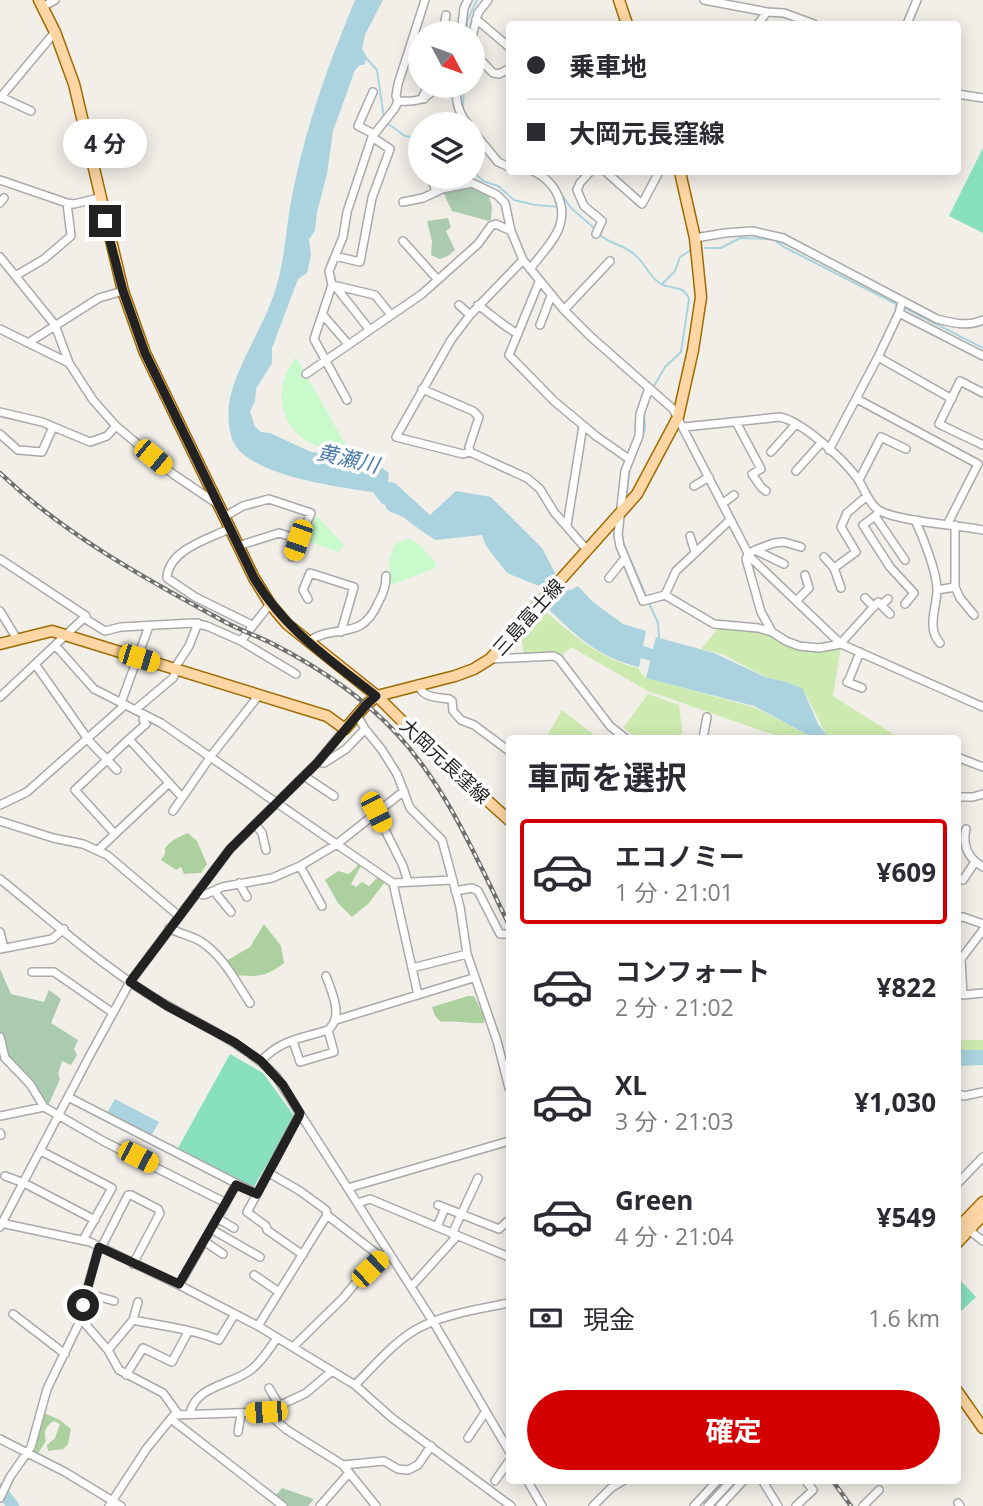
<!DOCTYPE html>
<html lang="ja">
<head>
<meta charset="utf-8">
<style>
	:root { --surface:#fff; --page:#f2f2f3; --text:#2b2b33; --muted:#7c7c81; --line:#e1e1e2; --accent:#d40000 }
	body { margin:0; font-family:"Open Sans","Noto Sans JP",sans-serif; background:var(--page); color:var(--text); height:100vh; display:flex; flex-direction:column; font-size:26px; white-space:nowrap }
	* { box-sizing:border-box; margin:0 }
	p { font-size:23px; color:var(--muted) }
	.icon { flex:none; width:38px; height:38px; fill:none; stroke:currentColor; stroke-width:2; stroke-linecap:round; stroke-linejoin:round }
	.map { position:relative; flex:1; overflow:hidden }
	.details { position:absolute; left:506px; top:735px; width:455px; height:749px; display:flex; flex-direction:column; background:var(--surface); border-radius:7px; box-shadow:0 4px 18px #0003 }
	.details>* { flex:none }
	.guide { position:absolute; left:506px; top:21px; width:455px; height:154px; border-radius:7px; box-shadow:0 4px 18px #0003; display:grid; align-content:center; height:154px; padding:0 21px; background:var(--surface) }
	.needle { width:46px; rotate:131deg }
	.fabs { position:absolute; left:408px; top:21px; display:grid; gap:14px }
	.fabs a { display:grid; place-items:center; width:77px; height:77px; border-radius:50%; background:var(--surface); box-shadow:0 4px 18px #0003; font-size:35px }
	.end { position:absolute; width:32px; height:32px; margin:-16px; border:9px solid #222; background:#fff; box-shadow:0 0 0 4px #fff }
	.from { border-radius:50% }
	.bubble { position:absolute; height:49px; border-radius:24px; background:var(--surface); box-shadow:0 4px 18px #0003; font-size:23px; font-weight:700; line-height:49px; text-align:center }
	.car { position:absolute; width:21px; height:42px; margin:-21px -10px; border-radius:9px; box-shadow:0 0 5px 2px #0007; background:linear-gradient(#f5c518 24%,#345 0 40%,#f5c518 0 76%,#345 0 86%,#f5c518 0) }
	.guide b { display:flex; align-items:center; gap:24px; height:66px; font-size:26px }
	.guide b+b { border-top:2px solid var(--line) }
	.guide i { width:18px; height:18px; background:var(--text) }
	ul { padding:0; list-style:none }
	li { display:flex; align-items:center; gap:21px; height:105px; margin:0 14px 10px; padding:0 7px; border:4px solid transparent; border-radius:7px }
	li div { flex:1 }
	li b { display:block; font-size:26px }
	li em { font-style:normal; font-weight:700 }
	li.current { border-color:var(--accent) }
	li>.icon { width:63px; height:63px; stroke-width:1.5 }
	h2 { padding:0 21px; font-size:32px; line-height:84px }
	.pay { display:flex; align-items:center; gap:18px; height:77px; padding:0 21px; font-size:26px }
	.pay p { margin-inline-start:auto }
	.primary-button { display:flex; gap:14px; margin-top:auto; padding:14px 21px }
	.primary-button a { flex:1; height:80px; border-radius:42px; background:var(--accent); color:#fff; font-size:28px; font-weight:700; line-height:80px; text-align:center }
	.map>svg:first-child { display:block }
	.grass { fill:#cdebb0 }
	.forest { fill:#add19e }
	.cemetery { fill:#aacbaf }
	.park { fill:#c8facc }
	.pitch { fill:#88e0be }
	.water { fill:#aad3df }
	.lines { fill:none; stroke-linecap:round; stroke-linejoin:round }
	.stream { stroke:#aad3df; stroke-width:2 }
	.river { stroke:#aad3df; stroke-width:12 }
	.minor-casing { stroke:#a9a9a9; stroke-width:10 }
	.major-casing { stroke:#a06b00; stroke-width:13 }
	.minor { stroke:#fff; stroke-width:7 }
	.major { stroke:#fcd6a4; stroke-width:10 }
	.rail-casing { stroke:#707070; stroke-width:4.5 }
	.rail { stroke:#fff; stroke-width:2; stroke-dasharray:5; stroke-linecap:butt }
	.route { stroke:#222; stroke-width:9 }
	.labels { text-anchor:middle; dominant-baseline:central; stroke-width:7; stroke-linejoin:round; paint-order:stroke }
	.street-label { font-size:19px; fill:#222; stroke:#fff }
	.water-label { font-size:21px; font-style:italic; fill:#4a7aab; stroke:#fff }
</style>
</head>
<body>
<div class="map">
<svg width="983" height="1506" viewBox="0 0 983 1506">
	<rect width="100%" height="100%" fill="#f2efe9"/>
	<path class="grass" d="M542 609C574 635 597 658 638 668L644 677 756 708 814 738H783L648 691 571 647 559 659 525 656C517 627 523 629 542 609Z
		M720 626 768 632 814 652 841 647 833 696 899 738 864 736 865 738H828L803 689 787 682 766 677 722 654 701 649Z
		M648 694 679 705 683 738H638L623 728Z
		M562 710 598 738H546Z
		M957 1040H983V1051L957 1053Z"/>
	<path class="forest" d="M188 833 197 841 207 864 201 873 184 874 181 867 176 870 161 860 165 854V848C172 840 178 837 188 833Z
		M359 864 361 866 351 884 356 887 362 882 369 886 378 877 385 882 368 904 352 917 338 903 325 880 338 871 349 874Z
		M264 924 281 946 284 963C266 977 258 977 235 975L226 961 250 947Z
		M468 996H474L485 1018 484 1023C469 1024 455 1020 441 1022L435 1016 432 1007Z
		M44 1413 60 1420 71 1429 68 1444 63 1449 48 1451 47 1445 55 1438 60 1424 54 1421C46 1425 43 1433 46 1441L37 1455 32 1451Z"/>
	<path class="cemetery" d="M465 186 474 187 488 193 492 207 491 220 489 221 452 211 443 192Z
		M448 218 451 227 446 231 455 250 448 256 440 259 431 255 432 241 427 221Z
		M0 969 11 994 44 1002 49 990 61 999 51 1023 78 1040 74 1049 77 1055 71 1065 62 1061 58 1074 60 1079 47 1108 7 1057 0 1034Z
		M282 1488 314 1499 308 1506H287L275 1496Z"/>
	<path class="park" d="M296 357 349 451C294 454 261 403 296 357Z
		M316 515 344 545 339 552 304 540Z
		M409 539C423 544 426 554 436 563L435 568 391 585 389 560 395 544Z"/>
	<path class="pitch" d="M983 148V233L949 216Z
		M230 1054 263 1073 295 1117 253 1188 178 1148Z
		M959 1279 976 1297 957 1315V1281Z"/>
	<path class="water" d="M355 0H383L365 35 362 49 367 57 364 65H360L355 70 333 131 327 174 317 212 315 231 309 239 311 256 307 273 298 279 272 348V363L256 389 255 401 250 411 255 427 261 432 270 433 311 452 367 457 389 473 388 482 395 483 430 515 456 491 491 497 542 548 555 573 544 588 507 573 486 546 482 535 435 540C416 526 392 515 389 489L387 505 382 504 373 492C339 487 254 476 235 445 228 434 227 411 230 398 238 363 264 326 275 291 286 257 286 221 294 186 307 123 330 60 355 0Z
		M578 586 593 602 623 624 646 631 639 667C596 657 576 635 544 605Z
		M656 637 714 653 765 677 787 682 803 689 818 724 829 738H814L754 706 646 678Z
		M957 1050H983V1065L957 1066Z
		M115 1099 159 1122 151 1136 107 1113Z"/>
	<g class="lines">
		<path class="stream" d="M467 33V21L477 0
			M367 59 377 70 384 118
			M463 108 464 86
			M387 123 405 136 420 138
			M485 141 502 161
			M472 170 483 181 498 186 514 200 535 205 560 207
			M558 189 571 208 594 228
			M600 235C610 244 625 245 635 255 645 263 649 277 661 284 673 290 684 285 689 299L681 352 665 367 654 386
			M705 248H721L740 238 773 239 784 247 898 305
			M662 284 675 271 680 257 691 250
			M903 307 983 348
			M642 436 645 430 644 411
			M626 500 630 467
			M622 533 623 543 646 596
			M648 601 658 623 659 639"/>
		<path class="river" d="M380 485 384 486 392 506 409 513
			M539 566 564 593 571 607
			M627 647 667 660
			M0 1489 13 1506"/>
		<g class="minor-casing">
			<path id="minor" d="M704 0 767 12
				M42 7 55 0
				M476 19 509 47
				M758 24 767 12 784 13 814 24
				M907 24 917 0
				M443 33 446 15
				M461 33 464 8 468 0
				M472 37 478 13 488 0
				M472 51 493 73 499 74 509 69
				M457 86C455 101 458 112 468 124
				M373 92 358 126 374 134
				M957 94 983 98
				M1 97 31 111
				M0 98 55 32
				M424 99 423 96 428 86
				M398 101 396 96 398 84 425 0
				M472 130 498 162 509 167
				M590 172 580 183 577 190 584 206 602 221 596 234
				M606 172 642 204 659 172
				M431 177 436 192
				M0 180 67 203 74 204 99 198
				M403 202 423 198 442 189 472 183 497 195 505 203 511 231
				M0 203 4 198
				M695 238 725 233 752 231 783 238 937 319C953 323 967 327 983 320
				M403 241 438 280
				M335 256 360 262 372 198 390 149 372 137
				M0 257 55 325 69 363 93 400 116 426 153 457 173 474 216 503
				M523 260 470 315 451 340 396 437 463 454 470 452 527 478 540 489 554 512 587 550
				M530 269C550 243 574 223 555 190 550 182 543 176 535 172
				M17 275 44 259 71 236 67 203
				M539 282 509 355 554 401 596 436 629 459
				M335 286 369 329
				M337 286 375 295 391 315
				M459 305 470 315
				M478 305C492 315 503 326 518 334
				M564 310 610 261
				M899 313 983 356
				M323 315 348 344
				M540 325 551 296
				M0 329 69 363
				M28 343 99 298 123 291
				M878 357 952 399
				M306 374 422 294 478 244 491 226 496 224 511 231 523 260 564 310 590 336 673 409 750 557 841 644 983 707
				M649 388 640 414 639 436 625 471 618 535 620 546 643 601 665 595 714 624 758 628 772 632 786 641 799 646 819 648 841 644
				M422 389 473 411 479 417 469 447 470 452
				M983 393 960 381 939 424 983 445
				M857 399 978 464 948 523
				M347 400 314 339 332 285 329 271 343 237 347 212 372 137 395 108 398 101C414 102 427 101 436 86
				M0 412 42 422 90 442 107 436 116 426
				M736 422 761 469 752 474 761 487 766 491
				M684 427 780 417C803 422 846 461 859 481 865 490 868 502 877 509 893 521 959 525 983 530
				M0 434 18 450 42 452 53 427
				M829 450 878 357 899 313 902 301
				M771 452 796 424
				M796 471 821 443
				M859 480 881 437 906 449
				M694 486 709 477
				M722 504 734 495
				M876 515 875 516 905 560
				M875 516 863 525 890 567 914 593 905 604
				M224 517 243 506 269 499 311 513 292 557
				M915 520C923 537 937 572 937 590 937 607 926 628 940 643
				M567 525 583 426
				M955 525V587
				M229 529C208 539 168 550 167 578L195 597 252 625
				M690 536 695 552
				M238 546 279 533 298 539
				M755 550 774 543 784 542 801 547
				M824 557 834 568 841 588
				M0 559 86 616 0 697
				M834 568 856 552 841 527 847 513 867 496
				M609 578 625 558
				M937 590 955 587 960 598 974 615
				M665 595 676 571 730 520
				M865 598 874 607
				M308 599 303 590 310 573 354 587 341 632
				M796 601 809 588 805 575
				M881 605 890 614
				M0 611 17 639
				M84 618 105 631 121 627 193 623 207 626 241 641 270 604
				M772 632 761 612 746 559 748 554 755 550 784 564
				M241 641 296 674
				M308 642C335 622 361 643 378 603 383 594 386 587 386 576
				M841 643 878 602 881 605 888 599
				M55 645 94 689 161 723 393 883 452 880
				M490 659 554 656 559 659 610 726 625 738
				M35 664 90 742 117 770
				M174 669 189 646 198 623
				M847 682 862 688
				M848 682 860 652
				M418 684C422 698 436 697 449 699L452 701 453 711 461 720 474 725 509 751
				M121 703 149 626
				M135 710 173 678 177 669
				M357 715 365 729 382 750 397 774 410 808 442 840 460 907 467 954 497 1041 509 1088
				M703 738 707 717
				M129 739 146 724 143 720 144 715
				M957 757 983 767
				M318 762 324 763 346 749 365 729
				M304 776 334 796
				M957 797H973L983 794
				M0 805 27 792 125 705
				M173 811 211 756 259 695
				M376 812 403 866 408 882
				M0 821 53 838 83 844 107 855 179 916
				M255 824 262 833 266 850
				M966 829C962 846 968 858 983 867
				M115 834 75 790 129 739 182 797
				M98 850 169 783
				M300 866 322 906
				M0 879C46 916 95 960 145 992 188 1020 240 1039 276 1076L434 1323 509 1451
				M963 880 975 862
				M239 883 247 897
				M393 883 418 995
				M214 891 231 912
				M455 891 472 888 478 891 500 934H509
				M196 893 204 895 222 887 272 878 300 866 337 844 404 791
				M957 918 963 917 983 924
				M169 928C180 934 192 936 200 941 223 955 236 982 250 1003
				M983 930 961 959 963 995 983 993
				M0 932 4 948
				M0 949 52 939 64 929
				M412 968 467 954
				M32 972H54L113 1013
				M336 1020 473 978
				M0 1037 5 1058 30 1084 44 1107 103 1141 226 1203 179 1285
				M293 1041 300 1062 334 1052 328 1030
				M261 1061C282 1039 300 1039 328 1030 344 1016 332 993 326 976
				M957 1093 964 1096 983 1092
				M68 1097 257 1194 300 1113
				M0 1116 44 1107
				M0 1133 1 1135
				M41 1151 112 1188 83 1240
				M5 1176 24 1183 95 1220
				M957 1184 983 1157
				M348 1188 509 1141
				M257 1194 247 1212 266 1226 267 1230 303 1255
				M226 1203 236 1184
				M358 1203 370 1199 509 1257
				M438 1205 499 1229 509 1220
				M327 1215 381 1257
				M217 1218 234 1228
				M1 1223 90 1242 179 1285 258 1326 355 1385 392 1418 511 1506
				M0 1227 90 1055 130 982 230 849 317 763 345 729
				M437 1227 445 1208
				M211 1229 260 1257
				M969 1230 983 1241
				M452 1234 478 1178
				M204 1241 223 1254
				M101 1248 128 1195H131L158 1209 160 1213 133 1264
				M254 1275 279 1292
				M411 1287 457 1236
				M86 1293 114 1301
				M13 1314 65 1354
				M81 1319 108 1350 119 1370 163 1393 179 1415
				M133 1320 138 1302
				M258 1326 327 1215 326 1210 300 1191 269 1173
				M293 1347 343 1298 358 1280 388 1252
				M108 1350 133 1320C161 1326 193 1329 219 1340L235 1314
				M126 1375 143 1348 172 1362 188 1332
				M355 1385C374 1366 392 1344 415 1330 443 1314 479 1309 509 1303
				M269 1388 279 1405
				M266 1412 287 1430 343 1465 376 1506
				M190 1413C196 1385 233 1385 252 1369 262 1361 270 1348 277 1338
				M171 1419 283 1506
				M238 1432 241 1414
				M468 1438 484 1414
				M0 1439 65 1472 121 1506
				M343 1465 384 1461 398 1469 408 1470 418 1465 431 1446
				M527 1480 542 1506
				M762 1480 778 1506
				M495 1481 509 1461
				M0 1498 10 1477 31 1447 47 1389 81 1319 86 1293 99 1247
				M958 1503 960 1506
				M109 1506 147 1448 174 1415 266 1412 306 1393 332 1371
				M320 1506 348 1474
				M593 1506 611 1488 624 1480
				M694 1506 718 1480
				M708 1506 732 1480
				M720 1506 744 1480
				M796 1506 813 1490 805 1480
				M863 1506 879 1490"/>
		</g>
		<g class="major-casing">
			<path id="major" d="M39 0 55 32 74 84 123 291 145 353 254 578 270 604 287 624 377 696 429 748 509 820
				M619 0 627 24
				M0 644 52 631 327 716 345 729 366 705 377 696 455 676 474 669 490 659 637 494 678 417 693 350 701 297 695 238 680 172
				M957 1229 983 1202
				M957 1243 983 1215
				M957 1391 983 1428"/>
		</g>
		<use href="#minor" class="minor"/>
		<use href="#major" class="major"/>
		<g class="rail-casing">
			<path id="rail" d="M0 473C65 535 146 579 225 622 240 630 257 636 273 644 318 667 362 696 397 734 447 788 477 859 509 925
				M832 1480 851 1506"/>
		</g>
		<use href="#rail" class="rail"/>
	</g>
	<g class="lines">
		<path class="route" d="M83 1305 99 1247 179 1284 236 1185 257 1194 299 1116 300 1113 283 1085 261 1061 234 1042 167 1006 130 982 230 849 318 762 366 705 376 696C328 658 286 631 254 578L145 353 123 291 105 221"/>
	</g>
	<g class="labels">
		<g class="street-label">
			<text transform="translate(528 617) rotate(-48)">三島富士線</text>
			<text transform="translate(445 761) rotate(43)">大岡元長窪線</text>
		</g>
		<g class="water-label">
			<text transform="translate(348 458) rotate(13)">黄瀬川</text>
		</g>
	</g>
</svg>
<div class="fabs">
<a><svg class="needle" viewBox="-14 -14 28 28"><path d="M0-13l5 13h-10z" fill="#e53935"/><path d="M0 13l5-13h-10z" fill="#7c7c81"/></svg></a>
<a><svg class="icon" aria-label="layers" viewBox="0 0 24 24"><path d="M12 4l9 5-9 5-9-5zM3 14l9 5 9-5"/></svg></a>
</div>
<i class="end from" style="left:83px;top:1305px"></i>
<i class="end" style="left:105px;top:221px"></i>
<div class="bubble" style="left:63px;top:119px;width:84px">4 分</div>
<i class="car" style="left:153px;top:457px;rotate:130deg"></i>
<i class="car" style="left:298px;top:540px;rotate:199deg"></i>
<i class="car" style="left:139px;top:658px;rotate:107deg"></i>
<i class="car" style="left:376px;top:812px;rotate:153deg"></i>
<i class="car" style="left:138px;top:1157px;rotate:117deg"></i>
<i class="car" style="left:370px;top:1269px;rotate:46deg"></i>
<i class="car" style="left:266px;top:1412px;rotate:266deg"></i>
<div class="guide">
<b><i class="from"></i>乗車地</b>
<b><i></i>大岡元長窪線</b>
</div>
<section class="details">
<h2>車両を選択</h2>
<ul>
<li class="current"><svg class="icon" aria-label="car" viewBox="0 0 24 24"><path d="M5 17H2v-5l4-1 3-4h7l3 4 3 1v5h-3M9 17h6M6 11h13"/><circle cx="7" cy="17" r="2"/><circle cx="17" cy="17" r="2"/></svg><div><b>エコノミー</b><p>1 分 · 21:01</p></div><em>¥609</em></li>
<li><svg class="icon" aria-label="car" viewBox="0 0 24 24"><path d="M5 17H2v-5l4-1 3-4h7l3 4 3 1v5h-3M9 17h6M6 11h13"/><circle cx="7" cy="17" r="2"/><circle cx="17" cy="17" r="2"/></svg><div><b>コンフォート</b><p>2 分 · 21:02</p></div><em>¥822</em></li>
<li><svg class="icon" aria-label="car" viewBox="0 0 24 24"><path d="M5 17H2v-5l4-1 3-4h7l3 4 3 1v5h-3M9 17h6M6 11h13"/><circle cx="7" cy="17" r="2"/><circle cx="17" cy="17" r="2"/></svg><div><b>XL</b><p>3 分 · 21:03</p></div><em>¥1,030</em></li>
<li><svg class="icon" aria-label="car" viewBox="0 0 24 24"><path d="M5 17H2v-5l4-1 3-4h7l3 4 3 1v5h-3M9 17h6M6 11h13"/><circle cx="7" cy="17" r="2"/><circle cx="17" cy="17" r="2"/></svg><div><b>Green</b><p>4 分 · 21:04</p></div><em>¥549</em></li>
</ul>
<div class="pay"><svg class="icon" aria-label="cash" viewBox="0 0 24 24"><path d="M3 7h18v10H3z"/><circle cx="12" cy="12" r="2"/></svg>現金<p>1.6 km</p></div>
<div class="primary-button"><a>確定</a></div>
</section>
</div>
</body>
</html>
